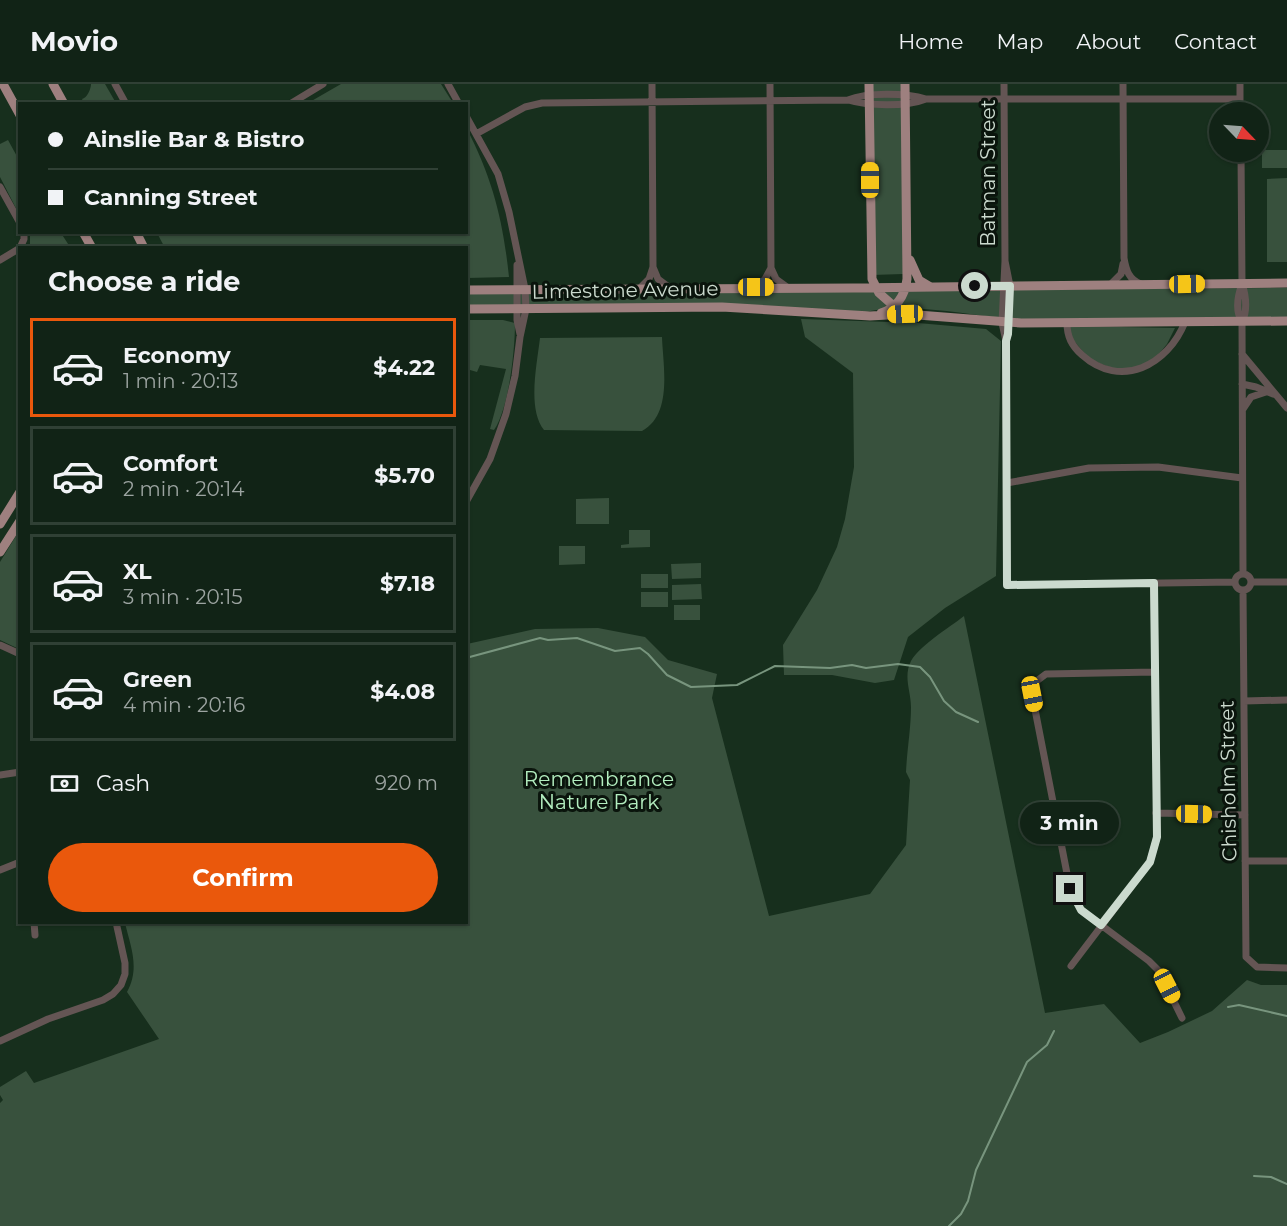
<!DOCTYPE html>
<html lang="en">
<head>
<meta charset="utf-8">
<style>
	:root { --surface:#112316; --page:#1e2f23; --text:#f1f3f6; --muted:#9ca4a1; --line:#304035; --accent:#ea580c }
	body { margin:0; font-family:Montserrat,sans-serif; background:var(--page); color:var(--text); height:100vh; display:flex; flex-direction:column; font-size:22px; white-space:nowrap }
	* { box-sizing:border-box; margin:0 }
	p { font-size:20px; color:var(--muted) }
	.icon { flex:none; width:33px; height:33px; fill:none; stroke:currentColor; stroke-width:2; stroke-linecap:round; stroke-linejoin:round }
	.map { position:relative; flex:1; overflow:hidden }
	.panel { position:absolute; left:18px; top:162px; width:450px; height:678px; display:flex; flex-direction:column; background:var(--surface); border-radius:0px; box-shadow:0 2px 4px #0004,0 0 0 2px var(--line) }
	.panel>* { flex:none }
	.hud { position:absolute; left:18px; top:18px; width:450px; height:132px; border-radius:0px; box-shadow:0 2px 4px #0004,0 0 0 2px var(--line); display:grid; align-content:center; height:132px; padding:0 30px; background:var(--surface) }
	.needle { width:39px; rotate:115deg }
	.buttons { position:absolute; left:1209px; top:18px; display:grid; gap:12px }
	.buttons a { display:grid; place-items:center; width:60px; height:60px; border-radius:50%; background:var(--surface); box-shadow:0 2px 4px #0004,0 0 0 2px var(--line); font-size:30px }
	.end { position:absolute; width:27px; height:27px; margin:-14px; border:8px solid #cbdace; background:#111; box-shadow:0 0 0 3px #111 }
	.from { border-radius:50% }
	.bubble { position:absolute; height:42px; border-radius:21px; background:var(--surface); box-shadow:0 2px 4px #0004,0 0 0 2px var(--line); font-size:20px; font-weight:700; line-height:42px; text-align:center }
	.car { position:absolute; width:18px; height:36px; margin:-18px -9px; border-radius:8px; box-shadow:0 0 4px 2px #0007; background:linear-gradient(#f5c518 24%,#345 0 40%,#f5c518 0 76%,#345 0 86%,#f5c518 0) }
	.hud b { display:flex; align-items:center; gap:21px; height:57px; font-size:22px }
	.hud b+b { border-top:2px solid var(--line) }
	.hud i { width:15px; height:15px; background:var(--text) }
	ul { padding:0; list-style:none }
	li { display:flex; align-items:center; gap:18px; height:99px; margin:0 12px 9px; padding:0 18px; border:3px solid var(--line); border-radius:0px }
	li div { flex:1 }
	li b { display:block; font-size:22px }
	li em { font-style:normal; font-weight:700 }
	li.current { border-color:var(--accent) }
	li>.icon { width:54px; height:54px; stroke-width:1.5 }
	h2 { padding:0 30px; font-size:27px; line-height:72px }
	.pay { display:flex; align-items:center; gap:15px; height:66px; padding:0 30px; font-size:22px }
	.pay p { margin-inline-start:auto }
	.primary-button { display:flex; gap:12px; margin-top:auto; padding:12px 30px }
	.primary-button a { flex:1; height:69px; border-radius:36px; background:var(--accent); color:#fff; font-size:24px; font-weight:700; line-height:69px; text-align:center }
	header { display:flex; align-items:center; gap:36px; box-sizing:border-box; height:84px; padding:0 30px; background:var(--surface); border-bottom:2px solid var(--line) }
	header strong { font-size:28px }
	nav { display:flex; gap:33px; margin-inline-start:auto; font-size:21px }
	.map>svg:first-child { display:block }
	.green { fill:#38513d }
	.lines { fill:none; stroke-linecap:round; stroke-linejoin:round }
	.stream { stroke:#78957e; stroke-width:2 }
	.minor { stroke:#645554; stroke-width:7 }
	.major { stroke:#9e807f; stroke-width:9 }
	.route { stroke:#cbdace; stroke-width:8 }
	.labels { text-anchor:middle; dominant-baseline:central; stroke-width:6; stroke-linejoin:round; paint-order:stroke }
	.street-label { font-size:20px; fill:#cbdace; stroke:#0a140c }
	.park-label { font-size:20px; fill:#b3eebf; stroke:#0a140c }
</style>
</head>
<body>
<header>
<strong>Movio</strong>
<nav><a>Home</a><a>Map</a><a>About</a><a>Contact</a></nav>
</header>
<div class="map">
<svg width="1287" height="1142" viewBox="0 0 1287 1142">
	<rect width="100%" height="100%" fill="#172f1d"/>
	<path class="green" d="M91 0H105L116 19H84L82 15C87 14 91 5 91 0Z
		M341 0H441L453 19H308Z
		M871 0H902L903 190 872 191Z
		M467 45C493 96 503 136 509 193L467 194 466 164H165L157 149 466 148Z
		M8 56 19 76V130L0 93V60Z
		M1262 66H1287V84H1262Z
		M1287 94V178H1267V95Z
		M30 149H61L70 163H30Z
		M1287 204V234C1201 235 1114 238 1028 236 973 234 919 217 865 228L467 223 466 209Z
		M801 235 918 239 986 245 1001 257 996 492 945 524 908 553 894 596 875 599 832 591H784L783 561 817 506 837 463 845 435 854 383 853 289 805 253Z
		M467 236H503L515 239C515 266 509 324 494 346L490 345 506 285 480 281 477 288 470 286 467 302Z
		M1069 242 1175 244 1167 260 1158 271 1147 280 1119 287 1089 275 1071 253Z
		M662 253C663 282 673 330 642 347L544 346C527 325 537 280 540 254Z
		M609 414V440H576V415Z
		M629 446H650V463L621 464V461L629 460Z
		M19 447V565L0 556V478Z
		M559 462H585V480L559 481Z
		M701 479V494L672 495 671 480Z
		M641 490H668V504H641Z
		M701 500 702 515 672 516V501Z
		M641 508H668V523H641Z
		M674 521H700V536H674Z
		M964 532 1045 929 1104 920 1140 959 1168 948 1212 927 1247 896 1261 901H1287V1142H0V1019L3 1016 0 1011V1003L26 987 34 999 159 955 127 908C140 884 131 864 125 839L466 838 467 560 535 545 598 544 645 553 668 576 717 590 712 614 769 832 870 810 906 761 910 696 906 688C907 666 911 644 911 623 911 607 903 593 911 577 920 561 949 544 964 532Z"/>
	<g class="lines">
		<path class="stream" d="M466 574 540 554 548 556 577 554 615 567 640 564 648 570 667 591 691 603 737 601 775 582 830 584 852 581 866 584 898 580 920 583 930 593 944 617 956 628 978 638
			M1228 923 1239 921 1287 932
			M1254 1092 1271 1093 1287 1100
			M949 1142 961 1130 968 1117 976 1086 1027 978 1047 961 1054 947"/>
		<path class="minor" d="M115 0 126 20
			M448 0 459 20
			M770 0 771 184 776 195 787 203
			M1004 0 1005 177 1002 239 1006 257
			M1123 0 1124 174C1126 186 1129 196 1141 200
			M848 16C867 8 907 9 926 15H1240
			M290 20 323 0
			M1240 28V0
			M466 32 498 90 509 128 525 205 526 225 520 253 515 292 506 330 490 375 466 418
			M476 50 525 23 542 19 848 16C868 22 906 23 926 15
			M1241 68 1242 199C1246 212 1248 226 1242 238L1243 490
			M0 103 20 139
			M20 164 24 155V148
			M0 176 20 164
			M1005 177 1010 202 1008 250 1006 257 1007 501 1235 498
			M517 181V236L520 250
			M653 183 658 195 670 204
			M1110 201 1121 190 1123 180
			M756 203 765 195 771 184
			M639 205 649 195 653 183 652 0
			M1242 238C1235 227 1238 211 1242 200
			M1067 239C1067 253 1072 262 1082 271 1121 306 1168 281 1185 238
			M1242 270 1287 324
			M1242 300 1256 303 1273 310
			M1243 325 1251 313 1266 308
			M1007 399 1089 384 1158 383 1242 394
			M1235 498a8 8 0 1 1 16 0a8 8 0 1 1-16 0Z
			M1251 498H1287
			M1243 506 1246 873 1257 883 1287 884
			M0 561 20 570
			M1155 588 1046 590 1034 599 1032 610 1070 805 1081 826 1149 877 1159 887 1182 934
			M1244 617 1287 616
			M0 691 20 688
			M1156 729 1245 731
			M1245 777H1287
			M0 786 20 778
			M34 838 35 851
			M1071 882 1150 778 1157 753 1154 499
			M0 957 48 935 103 916 113 910 121 901 125 890V879L116 838"/>
		<path class="major" d="M3 0 20 31
			M53 0 64 20
			M869 0 872 195 879 209 896 224
			M83 148 92 164
			M136 148 144 164
			M910 176 919 196 929 202
			M466 206 853 204 1287 199
			M466 225 722 223 870 232 905 230 1021 239 1287 237
			M881 229C897 224 905 211 907 195L905 0
			M0 440 20 408
			M0 468 20 437"/>
	</g>
	<g class="lines">
		<path class="route" d="M975 202H1010L1008 250 1006 257 1007 501 1154 499 1157 753 1150 778 1101 841 1081 826 1070 805"/>
	</g>
	<g class="labels">
		<g class="street-label">
			<text transform="translate(988 89) rotate(-90)">Batman Street</text>
			<text transform="translate(625 206) rotate(-1)">Limestone Avenue</text>
			<text transform="translate(1228 697) rotate(-91)">Chisholm Street</text>
		</g>
		<g class="park-label">
			<text x="599" y="695">Remembrance<tspan x="599" dy="23">Nature Park</tspan></text>
		</g>
	</g>
</svg>
<div class="buttons">
<a><svg class="needle" viewBox="-14 -14 28 28"><path d="M0-13l5 13h-10z" fill="#e53935"/><path d="M0 13l5-13h-10z" fill="#9ca4a1"/></svg></a>
</div>
<i class="end from" style="left:975px;top:202px"></i>
<i class="end" style="left:1070px;top:805px"></i>
<div class="bubble" style="left:1020px;top:718px;width:99px">3 min</div>
<i class="car" style="left:870px;top:96px;rotate:0deg"></i>
<i class="car" style="left:1187px;top:200px;rotate:89deg"></i>
<i class="car" style="left:756px;top:203px;rotate:90deg"></i>
<i class="car" style="left:905px;top:230px;rotate:268deg"></i>
<i class="car" style="left:1032px;top:610px;rotate:169deg"></i>
<i class="car" style="left:1194px;top:730px;rotate:91deg"></i>
<i class="car" style="left:1167px;top:902px;rotate:153deg"></i>
<div class="hud">
<b><i class="from"></i>Ainslie Bar &amp; Bistro</b>
<b><i></i>Canning Street</b>
</div>
<section class="panel">
<h2>Choose a ride</h2>
<ul>
<li class="current"><svg class="icon" aria-label="car" viewBox="0 0 24 24"><path d="M5 17H2v-5l4-1 3-4h7l3 4 3 1v5h-3M9 17h6M6 11h13"/><circle cx="7" cy="17" r="2"/><circle cx="17" cy="17" r="2"/></svg><div><b>Economy</b><p>1 min · 20:13</p></div><em>$4.22</em></li>
<li><svg class="icon" aria-label="car" viewBox="0 0 24 24"><path d="M5 17H2v-5l4-1 3-4h7l3 4 3 1v5h-3M9 17h6M6 11h13"/><circle cx="7" cy="17" r="2"/><circle cx="17" cy="17" r="2"/></svg><div><b>Comfort</b><p>2 min · 20:14</p></div><em>$5.70</em></li>
<li><svg class="icon" aria-label="car" viewBox="0 0 24 24"><path d="M5 17H2v-5l4-1 3-4h7l3 4 3 1v5h-3M9 17h6M6 11h13"/><circle cx="7" cy="17" r="2"/><circle cx="17" cy="17" r="2"/></svg><div><b>XL</b><p>3 min · 20:15</p></div><em>$7.18</em></li>
<li><svg class="icon" aria-label="car" viewBox="0 0 24 24"><path d="M5 17H2v-5l4-1 3-4h7l3 4 3 1v5h-3M9 17h6M6 11h13"/><circle cx="7" cy="17" r="2"/><circle cx="17" cy="17" r="2"/></svg><div><b>Green</b><p>4 min · 20:16</p></div><em>$4.08</em></li>
</ul>
<div class="pay"><svg class="icon" aria-label="cash" viewBox="0 0 24 24"><path d="M3 7h18v10H3z"/><circle cx="12" cy="12" r="2"/></svg>Cash<p>920 m</p></div>
<div class="primary-button"><a>Confirm</a></div>
</section>
</div>
</body>
</html>
